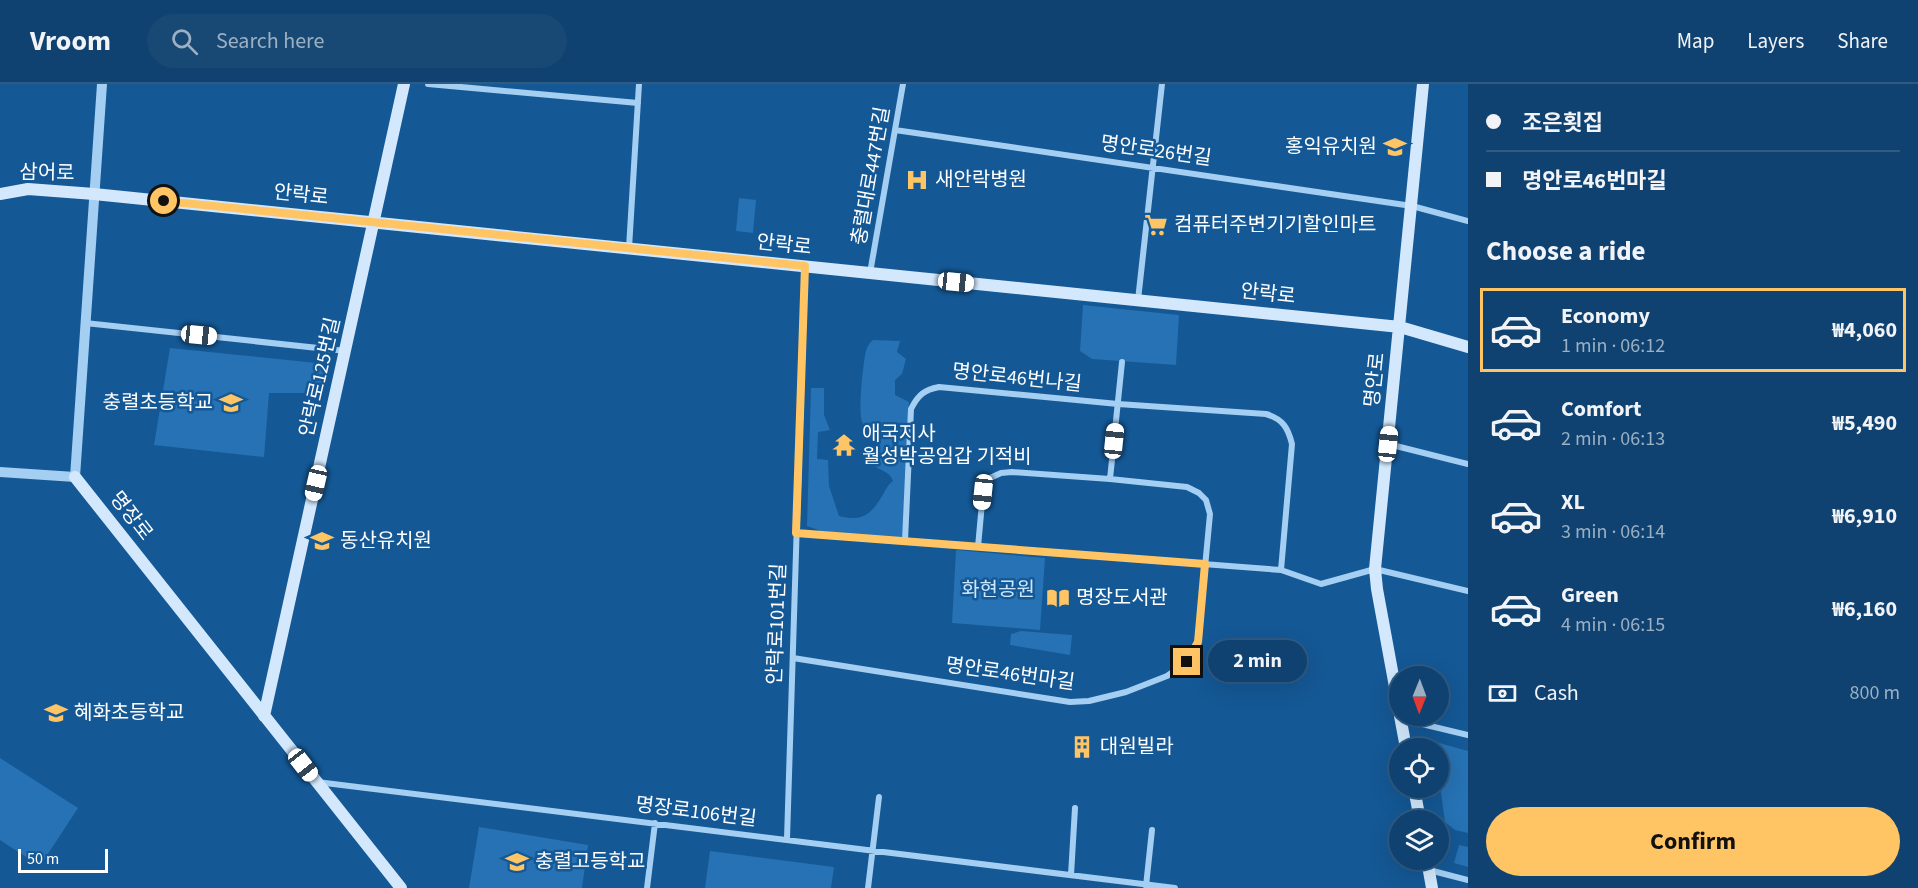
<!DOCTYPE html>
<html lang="en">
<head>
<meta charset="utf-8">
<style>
	:root { --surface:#0f4270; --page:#184975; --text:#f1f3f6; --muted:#9bb0c3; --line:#2f5b83; --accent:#ffc565 }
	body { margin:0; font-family:"Source Sans 3","Noto Sans KR",sans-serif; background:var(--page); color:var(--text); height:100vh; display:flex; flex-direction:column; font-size:22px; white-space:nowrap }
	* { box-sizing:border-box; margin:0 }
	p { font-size:20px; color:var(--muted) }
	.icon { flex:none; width:33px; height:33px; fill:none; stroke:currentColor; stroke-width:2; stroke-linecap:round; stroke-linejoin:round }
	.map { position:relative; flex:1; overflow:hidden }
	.drawer { display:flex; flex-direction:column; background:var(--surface); width:450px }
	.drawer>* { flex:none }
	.top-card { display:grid; align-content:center; height:132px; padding:0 18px; background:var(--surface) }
	.needle { width:39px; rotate:181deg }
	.buttons { position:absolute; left:1389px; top:582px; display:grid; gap:12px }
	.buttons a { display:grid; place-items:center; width:60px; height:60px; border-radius:50%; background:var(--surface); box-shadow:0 6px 24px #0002,0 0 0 2px var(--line); font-size:30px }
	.scale { position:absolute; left:18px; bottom:15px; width:90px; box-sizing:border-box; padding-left:6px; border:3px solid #fff; border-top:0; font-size:16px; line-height:21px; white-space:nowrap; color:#fff; -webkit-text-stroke:4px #145895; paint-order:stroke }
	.end { position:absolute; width:27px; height:27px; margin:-14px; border:8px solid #ffc565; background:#111; box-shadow:0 0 0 3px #111 }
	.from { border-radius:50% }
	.bubble { position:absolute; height:42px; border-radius:21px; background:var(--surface); box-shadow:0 6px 24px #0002,0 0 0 2px var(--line); font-size:20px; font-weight:700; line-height:42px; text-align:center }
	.car { position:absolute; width:18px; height:36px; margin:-18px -9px; border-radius:8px; box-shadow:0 0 4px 2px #0007; background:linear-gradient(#fff 24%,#345 0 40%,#fff 0 76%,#345 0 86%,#fff 0) }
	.top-card b { display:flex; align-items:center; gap:21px; height:57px; font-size:22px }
	.top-card b+b { border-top:2px solid var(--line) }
	.top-card i { width:15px; height:15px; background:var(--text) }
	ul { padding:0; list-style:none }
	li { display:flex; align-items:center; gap:18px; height:84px; margin:0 12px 9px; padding:0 6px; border:3px solid transparent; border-radius:0px }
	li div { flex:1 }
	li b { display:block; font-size:22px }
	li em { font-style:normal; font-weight:700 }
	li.current { border-color:var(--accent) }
	li>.icon { width:54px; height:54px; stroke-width:1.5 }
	h2 { padding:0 18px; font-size:27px; line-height:72px }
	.pay { display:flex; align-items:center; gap:15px; height:66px; padding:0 18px; font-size:22px }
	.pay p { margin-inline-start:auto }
	.cta { display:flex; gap:12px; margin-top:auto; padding:12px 18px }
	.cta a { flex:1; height:69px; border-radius:36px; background:var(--accent); color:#111; font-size:24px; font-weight:700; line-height:69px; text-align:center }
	header { display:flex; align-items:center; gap:36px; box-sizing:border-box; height:84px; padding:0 30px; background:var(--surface); border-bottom:2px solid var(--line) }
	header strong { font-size:28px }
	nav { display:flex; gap:33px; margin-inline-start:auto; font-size:21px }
	.search { width:420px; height:54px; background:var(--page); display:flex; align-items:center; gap:15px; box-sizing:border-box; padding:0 21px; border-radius:33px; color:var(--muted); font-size:22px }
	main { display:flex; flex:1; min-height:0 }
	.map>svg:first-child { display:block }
	.green { fill:#2672b4 }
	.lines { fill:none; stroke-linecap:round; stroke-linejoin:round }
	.minor { stroke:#a4cef2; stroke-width:6 }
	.tertiary { stroke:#a4cef2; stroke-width:10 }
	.secondary { stroke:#d3e8fc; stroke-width:12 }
	.route { stroke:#ffc565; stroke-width:8 }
	.labels { text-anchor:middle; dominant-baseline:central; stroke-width:5; stroke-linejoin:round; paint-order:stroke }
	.poi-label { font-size:20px; fill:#fff; stroke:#145895; text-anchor:start }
	.street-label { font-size:20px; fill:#fff; stroke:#145895 }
	.park-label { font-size:20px; fill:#cbe6fd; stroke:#145895 }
</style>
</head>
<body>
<header>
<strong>Vroom</strong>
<div class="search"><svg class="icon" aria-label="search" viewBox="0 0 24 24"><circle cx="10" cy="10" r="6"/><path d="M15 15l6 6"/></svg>Search here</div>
<nav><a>Map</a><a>Layers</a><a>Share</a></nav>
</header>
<main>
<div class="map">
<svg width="1468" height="804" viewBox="0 0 1468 804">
	<rect width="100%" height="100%" fill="#145895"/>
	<path class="green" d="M739 114 756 116 753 149 736 147Z
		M1083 221 1179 231 1176 281 1092 275 1080 267Z
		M873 256 900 257 897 268 906 275 902 290 895 296V311L909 318 903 455 821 447 807 442 811 304H824V331L830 346 818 348 817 375 828 376 829 402 839 432C861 438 871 431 882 412 886 406 887 401 893 397 890 387 880 387 873 381L880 353C874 347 865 345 862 338 858 328 863 279 866 267 867 263 869 259 873 256Z
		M170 264 326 280 321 309H269L264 373 154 361Z
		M956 466 1045 474 1040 546 952 539Z
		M1021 547 1072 551 1070 571 1010 561 1011 550Z
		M1432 657 1468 667V749L1455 746 1445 738 1439 695 1438 664H1434Z
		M0 674 78 724 40 782 0 756Z
		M479 743 588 761 582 804H469Z
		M1459 761 1468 763V783L1454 779Z
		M710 767 834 783 831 804H705Z"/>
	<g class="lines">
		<path class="minor" d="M428 0 638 19
			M895 46 1412 122 1468 137
			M629 164 639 0
			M870 189 903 0
			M1138 216 1162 0
			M85 239 346 267
			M1388 360 1468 380
			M1110 395 1122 278
			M797 449 1281 486 1321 500 1375 485 1468 507
			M905 457 911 325C918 311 924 306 939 303L1118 320 1266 330C1283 335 1288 344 1292 360L1281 486
			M793 574 1070 618 1089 617 1126 608 1167 592 1187 578 1198 558 1210 430 1206 416 1199 409 1187 403 1110 395 1012 388 1001 389 990 394 983 408 978 463
			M1401 635 1468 651
			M317 698 1175 804
			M787 755 805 182
			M1429 786 1468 796
			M1071 791 1075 724
			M1146 802 1152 746
			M647 804 655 739
			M868 804 879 713"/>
		<path class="tertiary" d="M0 388 75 393 102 0"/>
		<path class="secondary" d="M0 110 28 105 94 110 1400 243 1468 263
			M75 393 401 804
			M1400 630 1377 505 1375 485 1423 0
			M264 632 404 0
			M1400 632 1406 664
			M1414 704 1420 736
			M1427 776 1432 804"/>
	</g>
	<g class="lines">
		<path class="route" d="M164 117 805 182 796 449 1205 480 1198 558 1187 578"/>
	</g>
	<defs>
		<g id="school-bare" transform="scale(1.8)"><path d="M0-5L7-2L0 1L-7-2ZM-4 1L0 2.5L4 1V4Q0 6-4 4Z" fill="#ffc565" stroke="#145895" stroke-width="2.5" paint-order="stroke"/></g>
		<g id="hospital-bare" transform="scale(1.8)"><path d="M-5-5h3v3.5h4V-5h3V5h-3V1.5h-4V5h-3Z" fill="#ffc565" stroke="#145895" stroke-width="2.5" paint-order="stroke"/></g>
		<g id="supermarket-bare" transform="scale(1.8)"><path d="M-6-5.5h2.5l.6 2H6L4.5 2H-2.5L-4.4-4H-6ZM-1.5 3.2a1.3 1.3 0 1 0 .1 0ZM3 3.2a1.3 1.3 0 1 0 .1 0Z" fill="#ffc565" stroke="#145895" stroke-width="2.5" paint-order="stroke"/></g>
		<g id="temple-bare" transform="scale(1.8)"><path d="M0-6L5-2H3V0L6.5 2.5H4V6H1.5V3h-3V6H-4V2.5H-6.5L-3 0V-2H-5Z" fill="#ffc565" stroke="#145895" stroke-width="2.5" paint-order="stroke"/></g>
		<g id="library-bare" transform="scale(1.8)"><path d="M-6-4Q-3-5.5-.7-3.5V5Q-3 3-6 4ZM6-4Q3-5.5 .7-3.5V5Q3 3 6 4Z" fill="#ffc565" stroke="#145895" stroke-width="2.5" paint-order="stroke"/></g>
		<g id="building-bare" transform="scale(1.8)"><path d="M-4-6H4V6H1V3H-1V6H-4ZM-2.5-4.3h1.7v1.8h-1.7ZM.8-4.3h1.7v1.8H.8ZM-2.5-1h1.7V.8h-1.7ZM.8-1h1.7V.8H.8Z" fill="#ffc565" stroke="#145895" stroke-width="2.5" paint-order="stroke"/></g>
	</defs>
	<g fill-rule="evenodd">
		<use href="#school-bare" x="1395" y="63"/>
		<use href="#hospital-bare" x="917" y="96"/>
		<use href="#supermarket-bare" x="1156" y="141"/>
		<use href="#school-bare" x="231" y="319"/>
		<use href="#temple-bare" x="844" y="361"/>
		<use href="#school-bare" x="322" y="457"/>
		<use href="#library-bare" x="1058" y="514"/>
		<use href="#school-bare" x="56" y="629"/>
		<use href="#building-bare" x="1082" y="663"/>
		<use href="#school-bare" x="517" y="778"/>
	</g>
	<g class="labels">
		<g class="poi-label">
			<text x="1377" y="63" text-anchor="end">홍익유치원</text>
			<text x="935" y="96">새안락병원</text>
			<text x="1174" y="141">컴퓨터주변기기할인마트</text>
			<text x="213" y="319" text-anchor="end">충렬초등학교</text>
			<text x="862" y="350">애국지사<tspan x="862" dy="23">월성박공임갑 기적비</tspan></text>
			<text x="340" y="457">동산유치원</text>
			<text x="1076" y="514">명장도서관</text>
			<text x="74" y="629">혜화초등학교</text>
			<text x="1100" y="663">대원빌라</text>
			<text x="535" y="778">충렬고등학교</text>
		</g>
		<g class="street-label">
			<text transform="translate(1156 67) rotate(8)">명안로26번길</text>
			<text transform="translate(47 89) rotate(1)">삼어로</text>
			<text transform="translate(871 92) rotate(-80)">충렬대로447번길</text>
			<text transform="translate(301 111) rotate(6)">안락로</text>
			<text transform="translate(784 161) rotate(6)">안락로</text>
			<text transform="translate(1268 210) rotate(6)">안락로</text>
			<text transform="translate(320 293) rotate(-77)">안락로125번길</text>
			<text transform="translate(1017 294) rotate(6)">명안로46번나길</text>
			<text transform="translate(1375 296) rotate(-84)">명안로</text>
			<text transform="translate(131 432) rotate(52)">명장로</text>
			<text transform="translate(777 540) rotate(-88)">안락로101번길</text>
			<text transform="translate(1010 590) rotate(8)">명안로46번마길</text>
			<text transform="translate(696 728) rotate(7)">명장로106번길</text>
		</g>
		<g class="park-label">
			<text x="998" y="506">화현공원</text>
		</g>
	</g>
</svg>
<div class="buttons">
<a><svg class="needle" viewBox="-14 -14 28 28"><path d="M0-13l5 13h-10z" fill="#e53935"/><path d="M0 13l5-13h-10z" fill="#9bb0c3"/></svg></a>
<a><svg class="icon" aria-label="locate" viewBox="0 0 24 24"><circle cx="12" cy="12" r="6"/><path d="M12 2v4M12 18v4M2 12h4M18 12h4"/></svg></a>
<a><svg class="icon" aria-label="layers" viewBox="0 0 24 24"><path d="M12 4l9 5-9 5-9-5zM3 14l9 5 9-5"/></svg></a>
</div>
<div class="scale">50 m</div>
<i class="end from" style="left:164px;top:117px"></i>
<i class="end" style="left:1187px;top:578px"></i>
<div class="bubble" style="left:1208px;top:556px;width:99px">2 min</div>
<i class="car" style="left:956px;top:198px;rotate:96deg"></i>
<i class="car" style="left:199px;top:251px;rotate:96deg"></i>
<i class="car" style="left:1114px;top:357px;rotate:6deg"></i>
<i class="car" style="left:1388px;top:360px;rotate:6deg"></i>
<i class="car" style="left:316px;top:399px;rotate:193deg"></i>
<i class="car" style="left:983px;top:408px;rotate:186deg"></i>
<i class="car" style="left:303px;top:681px;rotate:142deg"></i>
</div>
<section class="drawer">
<div class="top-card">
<b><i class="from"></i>조은횟집</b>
<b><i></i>명안로46번마길</b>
</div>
<h2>Choose a ride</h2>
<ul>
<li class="current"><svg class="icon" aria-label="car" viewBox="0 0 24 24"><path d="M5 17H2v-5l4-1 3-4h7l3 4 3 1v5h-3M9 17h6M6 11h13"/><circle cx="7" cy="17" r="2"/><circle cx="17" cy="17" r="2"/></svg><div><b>Economy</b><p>1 min · 06:12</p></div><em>₩4,060</em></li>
<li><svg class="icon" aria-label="car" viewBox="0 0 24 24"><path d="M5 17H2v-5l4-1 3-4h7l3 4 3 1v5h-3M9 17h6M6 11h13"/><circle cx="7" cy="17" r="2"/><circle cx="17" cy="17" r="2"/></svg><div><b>Comfort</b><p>2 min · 06:13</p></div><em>₩5,490</em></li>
<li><svg class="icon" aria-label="car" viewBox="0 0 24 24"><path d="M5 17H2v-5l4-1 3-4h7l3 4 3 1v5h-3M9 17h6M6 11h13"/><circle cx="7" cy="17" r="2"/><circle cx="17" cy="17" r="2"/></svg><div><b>XL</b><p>3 min · 06:14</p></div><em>₩6,910</em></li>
<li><svg class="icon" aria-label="car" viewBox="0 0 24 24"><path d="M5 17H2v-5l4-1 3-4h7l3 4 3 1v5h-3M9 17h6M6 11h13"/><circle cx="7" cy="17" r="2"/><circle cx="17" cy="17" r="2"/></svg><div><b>Green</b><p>4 min · 06:15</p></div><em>₩6,160</em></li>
</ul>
<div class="pay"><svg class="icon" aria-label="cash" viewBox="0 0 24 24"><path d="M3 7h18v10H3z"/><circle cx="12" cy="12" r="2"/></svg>Cash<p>800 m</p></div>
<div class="cta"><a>Confirm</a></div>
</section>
</main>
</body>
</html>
